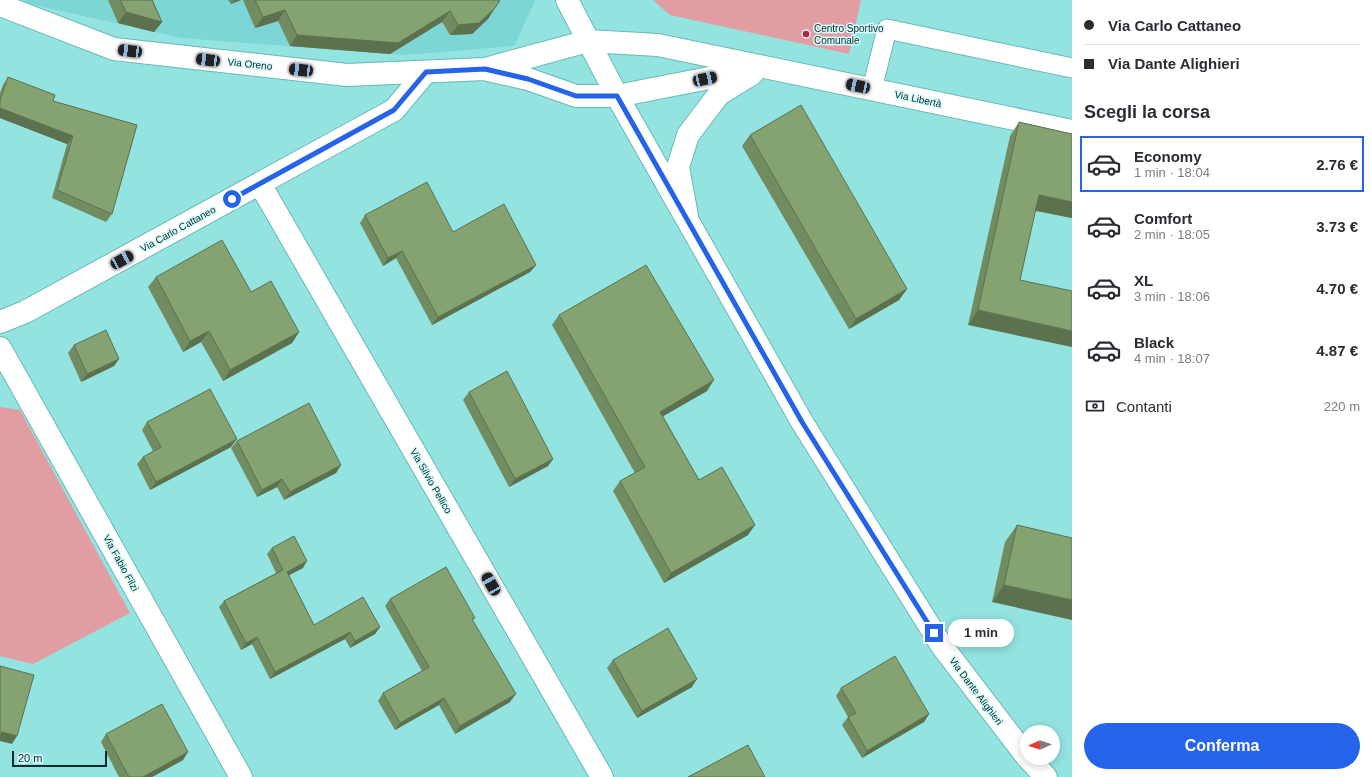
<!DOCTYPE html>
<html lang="it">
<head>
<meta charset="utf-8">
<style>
	:root { --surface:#fff; --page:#f7f7f7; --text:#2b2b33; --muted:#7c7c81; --line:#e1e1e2; --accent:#2563eb }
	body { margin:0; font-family:Helvetica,sans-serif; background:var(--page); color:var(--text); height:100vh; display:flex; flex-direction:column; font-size:15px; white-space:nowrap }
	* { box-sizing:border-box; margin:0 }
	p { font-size:13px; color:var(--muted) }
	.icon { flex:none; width:22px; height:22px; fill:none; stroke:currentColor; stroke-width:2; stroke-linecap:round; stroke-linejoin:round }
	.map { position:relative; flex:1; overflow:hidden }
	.side { display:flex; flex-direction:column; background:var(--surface); width:300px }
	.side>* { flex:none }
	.guide { display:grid; align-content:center; height:88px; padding:0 12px; background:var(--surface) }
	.needle { width:26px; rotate:267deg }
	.controls { position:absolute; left:1020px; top:725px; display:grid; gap:8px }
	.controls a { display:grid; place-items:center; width:40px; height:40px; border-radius:50%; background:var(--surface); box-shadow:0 2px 10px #0003; font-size:20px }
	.scale { position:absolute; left:12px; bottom:10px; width:95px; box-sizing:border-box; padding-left:4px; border:2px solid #082b2b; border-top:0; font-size:11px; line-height:14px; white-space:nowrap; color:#082b2b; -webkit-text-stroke:3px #d6fcfb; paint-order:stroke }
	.end { position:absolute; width:18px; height:18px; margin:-9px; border:5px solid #2563eb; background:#fff; box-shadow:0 0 0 2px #fff }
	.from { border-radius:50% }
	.bubble { position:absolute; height:28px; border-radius:14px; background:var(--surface); box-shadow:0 2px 10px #0003; font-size:13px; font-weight:600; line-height:28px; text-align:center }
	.car { position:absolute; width:12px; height:24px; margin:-12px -6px; border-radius:5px; box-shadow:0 0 3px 1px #0007; background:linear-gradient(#222 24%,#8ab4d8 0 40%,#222 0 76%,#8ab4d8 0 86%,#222 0) }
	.guide b { display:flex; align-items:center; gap:14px; height:38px; font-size:15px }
	.guide b+b { border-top:1px solid var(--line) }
	.guide i { width:10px; height:10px; background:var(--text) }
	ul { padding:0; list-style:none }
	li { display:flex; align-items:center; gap:12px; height:56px; margin:0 8px 6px; padding:0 4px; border:2px solid transparent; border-radius:0px }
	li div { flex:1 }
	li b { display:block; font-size:15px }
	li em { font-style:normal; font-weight:600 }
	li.current { border-color:var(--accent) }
	li>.icon { width:36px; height:36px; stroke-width:1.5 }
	h2 { padding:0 12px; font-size:18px; line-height:48px }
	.pay { display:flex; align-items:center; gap:10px; height:44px; padding:0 12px; font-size:15px }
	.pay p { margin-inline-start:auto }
	.cta { display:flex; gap:8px; margin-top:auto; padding:8px 12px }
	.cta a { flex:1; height:46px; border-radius:24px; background:var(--accent); color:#fff; font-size:16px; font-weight:600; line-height:46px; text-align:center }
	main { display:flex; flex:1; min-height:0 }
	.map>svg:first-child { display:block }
	.built { fill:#7bd6d5 }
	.green { fill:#e29da2 }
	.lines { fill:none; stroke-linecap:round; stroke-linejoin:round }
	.service-casing { stroke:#69b9b7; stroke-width:21 }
	.minor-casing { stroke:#69b9b7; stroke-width:24 }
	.secondary-casing { stroke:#69b9b7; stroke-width:24 }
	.service { stroke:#fff; stroke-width:19 }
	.minor { stroke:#fff; stroke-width:22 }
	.secondary { stroke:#fff; stroke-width:22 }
	.wall { fill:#728c61 }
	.shaded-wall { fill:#5c724f }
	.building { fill:#84a371; stroke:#5c724f }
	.route { stroke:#2563eb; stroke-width:5 }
	.poi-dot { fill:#b42144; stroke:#d6fcfb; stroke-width:1.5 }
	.labels { text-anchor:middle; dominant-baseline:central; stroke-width:3; stroke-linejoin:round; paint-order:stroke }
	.poi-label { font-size:10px; fill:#082b2b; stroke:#d6fcfb; text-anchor:start }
	.street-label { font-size:10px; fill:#082b2b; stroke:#d6fcfb }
</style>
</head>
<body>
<main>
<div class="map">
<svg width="1072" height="777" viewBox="0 0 1072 777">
	<rect width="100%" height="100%" fill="#93e3e1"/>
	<path class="built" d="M24 0H534L535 1 514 46 405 55 182 38 30 4Z"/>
	<path class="green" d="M653 0H861L849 54 670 15Z
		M0 407 20 410 130 613 33 664 0 656Z"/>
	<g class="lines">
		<g class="service-casing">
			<path id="service" d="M872 89 887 29 1072 68"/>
		</g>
		<g class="minor-casing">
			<path id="minor" d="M0 5 114 49 347 75 485 69 588 41 658 45 1072 131
				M488 70 528 79 576 96H617L755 69
				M260 184 602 777
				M687 216 678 167 688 135 719 94 752 74
				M0 322 25 312 394 110 426 72
				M0 348 241 777"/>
		</g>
		<g class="secondary-casing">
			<path id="secondary" d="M567 0 617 96 802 422 942 646 1027 757
				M1028 758 1046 777"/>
		</g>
		<use href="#service" class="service"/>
		<use href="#minor" class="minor"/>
		<use href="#secondary" class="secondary"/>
	</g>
	<path class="wall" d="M108 0H154L153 1 162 22 154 32 118 23Z
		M228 0H241L231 4Z
		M243 0H500L488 19 472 34 450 35 442 22 390 54 290 46 278 21 255 28Z
		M8 77 53 101 137 125 112 214 106 222 52 198 67 144 0 118V93L3 85Z
		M1019 122 1072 134V218L1035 211 1020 280 968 325 1010 136Z
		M750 135 907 289 899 300 849 329 742 146Z
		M365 215 453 232 536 265 530 272 432 325 396 258 383 266 360 223Z
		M156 277 251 292 299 332 292 343 223 381 201 342 183 352 148 287Z
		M559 315 707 391 663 416 699 480 748 535 664 583 613 491 620 481 635 473 552 325Z
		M74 345 119 359 114 366 81 382 68 353Z
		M469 392 553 459 548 466 509 487 463 400Z
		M147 422 231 447 150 490 137 464 143 457 153 451 142 430Z
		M237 441 341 465 336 473 284 500 277 487 257 497 231 448Z
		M1017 525 1072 538 992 602 1005 542Z
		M272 548 303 568 289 575 314 625 380 627 375 634 350 648 345 639 270 679 252 644 241 650 219 607 224 601 276 573 267 554Z
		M390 599 473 621 510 702 455 734 439 705 395 730 378 701 383 693 422 671 385 606Z
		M613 660 692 687 637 718 607 668Z
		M841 688 929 714 924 722 862 758 842 725 848 717 836 696Z
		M106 734 183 760 152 777H119L101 742Z"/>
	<path class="shaded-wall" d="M234 0H241L231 4Z
		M495 8 488 19 472 34 450 35 458 25Z
		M285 10 278 21 255 28 263 17Z
		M450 11 442 22 390 54 290 46 297 35Z
		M126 12 162 22 154 32 118 23Z
		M0 108 73 136 67 144 0 118Z
		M1039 195 1072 202V218L1029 209Z
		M402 251 396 258 383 266 388 258Z
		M536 265 530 272 432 325 438 317Z
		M907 289 899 300 849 329 856 319Z
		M978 310 1072 331V347L968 325Z
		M209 331 201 342 183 352 190 341Z
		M299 332 292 343 223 381 230 370Z
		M119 359 114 366 81 382 87 374Z
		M714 380 707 391 653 422 660 412Z
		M237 439 231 447 150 490 156 482Z
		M553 459 548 466 509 487 515 479Z
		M341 465 336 473 284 500 290 492Z
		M282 479 277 487 257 497 262 490Z
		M755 525 748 535 664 583 671 573Z
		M307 561 303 568 282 579 287 572Z
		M1004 585 1072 600V620L992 602Z
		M380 627 375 634 350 648 355 641Z
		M350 632 345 639 270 679 275 672Z
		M257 637 252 644 241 650 246 643Z
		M697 679 692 687 637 718 642 711Z
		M516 694 510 702 455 734 460 726Z
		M444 698 439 705 395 730 400 723Z
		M929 714 924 722 862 758 867 751Z
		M2 732 17 736 12 744 0 741V734Z
		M188 752 183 760 152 777H143Z"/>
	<path class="building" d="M120 0H152L162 22 126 12Z
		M255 0H500L495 8 479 23 458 25 450 11 398 43 297 35 285 10 263 17Z
		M8 77 55 95 53 101 137 125 112 214 57 190 73 136 0 108V100Z
		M801 105 907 289 856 319 750 135Z
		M1019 122 1072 134V202L1039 195 1020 280 1072 291V331L978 310Z
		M427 182 453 232 504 204 536 265 438 317 402 251 388 258 365 215Z
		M222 240 251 292 271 281 299 332 230 370 209 331 190 341 156 277Z
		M646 265 714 380 660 412 699 480 722 467 755 525 671 573 620 481 645 467 559 315Z
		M106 330 119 359 87 374 74 345Z
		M507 371 553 459 515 479 469 392Z
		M210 389 237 439 156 482 143 457 161 447 147 422Z
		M309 403 341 465 290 492 282 479 262 490 237 441Z
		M1017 525 1072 538V600L1004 585Z
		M294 536 307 561 287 572 314 625 363 597 380 627 355 641 350 632 275 672 257 637 246 643 224 601 283 570 272 548Z
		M446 567 475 618 472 619 516 694 460 726 444 698 400 723 383 693 429 667 390 599Z
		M668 628 697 679 642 711 613 660Z
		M895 656 929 714 867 751 848 717 856 713 841 688Z
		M0 666 34 675 17 736 2 732 0 738Z
		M162 704 188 752 143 777H129L106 734Z
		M748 745 765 777H688Z"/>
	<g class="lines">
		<path class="route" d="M232 199 394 110 426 72 485 69 528 79 576 96H617L802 422 934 633"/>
	</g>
	<circle class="poi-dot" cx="806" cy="34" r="4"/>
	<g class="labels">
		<g class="poi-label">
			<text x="814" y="28">Centro Sportivo<tspan x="814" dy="12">Comunale</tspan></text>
		</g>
		<g class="street-label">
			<text transform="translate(250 64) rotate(6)">Via Oreno</text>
			<text transform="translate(918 99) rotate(12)">Via Libertà</text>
			<text transform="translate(178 229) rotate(-29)">Via Carlo Cattaneo</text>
			<text transform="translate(431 481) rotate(60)">Via Silvio Pellico</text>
			<text transform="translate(121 563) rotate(61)">Via Fabio Filzi</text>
			<text transform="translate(976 691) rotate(53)">Via Dante Alighieri</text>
		</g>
	</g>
</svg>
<div class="controls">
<a><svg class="needle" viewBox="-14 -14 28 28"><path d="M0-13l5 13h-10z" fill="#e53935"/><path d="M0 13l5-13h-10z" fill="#7c7c81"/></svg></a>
</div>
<div class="scale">20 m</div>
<i class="end from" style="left:232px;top:199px"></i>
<i class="end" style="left:934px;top:633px"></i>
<div class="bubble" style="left:948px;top:619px;width:66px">1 min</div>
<i class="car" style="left:130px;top:51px;rotate:277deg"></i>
<i class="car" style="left:208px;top:60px;rotate:277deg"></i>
<i class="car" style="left:301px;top:70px;rotate:276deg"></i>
<i class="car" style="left:705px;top:79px;rotate:78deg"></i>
<i class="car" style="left:858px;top:86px;rotate:282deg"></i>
<i class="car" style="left:122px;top:260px;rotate:61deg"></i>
<i class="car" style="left:491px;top:584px;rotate:330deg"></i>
</div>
<section class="side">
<div class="guide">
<b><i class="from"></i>Via Carlo Cattaneo</b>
<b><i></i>Via Dante Alighieri</b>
</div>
<h2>Scegli la corsa</h2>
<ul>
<li class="current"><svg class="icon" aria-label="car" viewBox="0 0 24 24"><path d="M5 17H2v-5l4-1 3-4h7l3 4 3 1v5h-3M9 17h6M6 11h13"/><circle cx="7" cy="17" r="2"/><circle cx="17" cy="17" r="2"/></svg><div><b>Economy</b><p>1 min · 18:04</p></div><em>2.76 €</em></li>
<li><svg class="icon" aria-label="car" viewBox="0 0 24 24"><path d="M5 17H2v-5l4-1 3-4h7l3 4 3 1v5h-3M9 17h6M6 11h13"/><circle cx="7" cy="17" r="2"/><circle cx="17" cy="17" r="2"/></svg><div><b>Comfort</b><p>2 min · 18:05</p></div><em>3.73 €</em></li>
<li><svg class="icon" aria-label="car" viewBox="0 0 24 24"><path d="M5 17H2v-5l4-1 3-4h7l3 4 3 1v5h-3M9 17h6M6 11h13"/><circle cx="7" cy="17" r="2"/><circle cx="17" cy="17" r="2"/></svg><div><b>XL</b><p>3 min · 18:06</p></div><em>4.70 €</em></li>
<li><svg class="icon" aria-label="car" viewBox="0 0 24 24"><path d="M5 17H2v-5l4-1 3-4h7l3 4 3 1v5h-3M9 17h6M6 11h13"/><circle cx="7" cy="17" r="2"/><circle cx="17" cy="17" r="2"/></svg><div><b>Black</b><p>4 min · 18:07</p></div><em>4.87 €</em></li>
</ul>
<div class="pay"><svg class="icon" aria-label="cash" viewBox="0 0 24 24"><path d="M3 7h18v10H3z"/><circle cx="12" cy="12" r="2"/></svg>Contanti<p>220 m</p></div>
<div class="cta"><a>Conferma</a></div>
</section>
</main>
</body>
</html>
